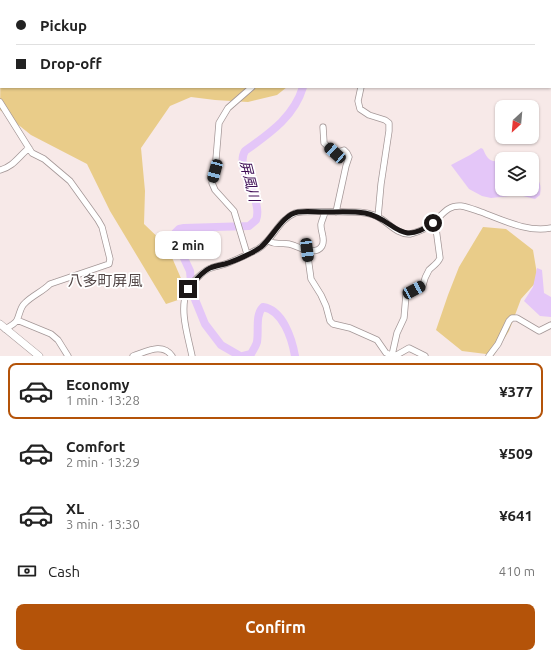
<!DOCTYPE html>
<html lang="en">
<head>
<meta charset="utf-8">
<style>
	:root { --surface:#fff; --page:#f2f2f2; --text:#222; --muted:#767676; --line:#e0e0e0; --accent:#b45309 }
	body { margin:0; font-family:Ubuntu,"Noto Sans JP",sans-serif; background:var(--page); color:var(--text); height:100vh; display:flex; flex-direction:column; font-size:15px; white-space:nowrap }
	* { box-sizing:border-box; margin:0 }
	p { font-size:13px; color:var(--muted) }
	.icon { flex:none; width:22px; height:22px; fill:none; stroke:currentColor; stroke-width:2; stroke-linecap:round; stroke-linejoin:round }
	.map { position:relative; height:356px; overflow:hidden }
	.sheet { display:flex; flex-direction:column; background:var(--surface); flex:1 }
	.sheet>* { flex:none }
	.guide { position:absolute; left:0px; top:0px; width:551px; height:88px; box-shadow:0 1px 3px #0004; display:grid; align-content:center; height:88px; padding:0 16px; background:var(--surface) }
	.needle { width:26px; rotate:206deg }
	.buttons { position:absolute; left:495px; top:100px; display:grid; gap:8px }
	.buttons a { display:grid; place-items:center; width:44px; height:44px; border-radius:8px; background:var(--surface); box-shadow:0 1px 3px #0004; font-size:20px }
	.end { position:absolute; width:18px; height:18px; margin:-9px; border:5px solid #1b1616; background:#fff; box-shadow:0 0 0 2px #fff }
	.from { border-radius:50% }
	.bubble { position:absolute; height:28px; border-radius:8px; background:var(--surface); box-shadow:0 1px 3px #0004; font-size:13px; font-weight:700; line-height:28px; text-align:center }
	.car { position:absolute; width:12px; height:24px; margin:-12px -6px; border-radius:5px; box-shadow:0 0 3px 1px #0007; background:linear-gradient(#222 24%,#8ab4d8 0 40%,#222 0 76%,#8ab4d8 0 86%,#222 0) }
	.guide b { display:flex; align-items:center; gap:14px; height:38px; font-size:15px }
	.guide b+b { border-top:1px solid var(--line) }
	.guide i { width:10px; height:10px; background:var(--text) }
	ul { padding:7px 0 0; list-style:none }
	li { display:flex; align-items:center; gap:12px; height:56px; margin:0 8px 6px; padding:0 8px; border:2px solid transparent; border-radius:8px }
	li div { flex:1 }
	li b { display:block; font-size:15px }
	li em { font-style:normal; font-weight:700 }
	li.active { border-color:var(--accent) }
	li>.icon { width:36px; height:36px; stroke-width:1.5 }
	.pay { display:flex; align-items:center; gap:10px; height:44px; padding:0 16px; font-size:15px }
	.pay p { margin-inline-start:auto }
	.cta { display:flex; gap:8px; margin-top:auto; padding:8px 16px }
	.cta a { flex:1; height:46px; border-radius:8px; background:var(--accent); color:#fff; font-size:16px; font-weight:700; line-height:46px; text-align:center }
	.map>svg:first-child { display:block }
	.green { fill:#e9cc89 }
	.water { fill:#e4c6f8 }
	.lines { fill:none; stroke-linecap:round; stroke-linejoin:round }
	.river { stroke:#e4c6f8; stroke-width:8 }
	.minor-casing { stroke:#a49797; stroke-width:7 }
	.major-casing { stroke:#a49797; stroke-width:8 }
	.minor { stroke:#fff; stroke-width:5.5 }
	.major { stroke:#fff; stroke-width:7 }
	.route { stroke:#1b1616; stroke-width:5 }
	.labels { text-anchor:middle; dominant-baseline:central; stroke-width:3.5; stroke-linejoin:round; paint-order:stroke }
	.water-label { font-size:14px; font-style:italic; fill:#3d0b54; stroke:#fff }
	.quarter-label { font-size:15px; fill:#544848; stroke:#fff }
</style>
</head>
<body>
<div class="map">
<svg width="551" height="356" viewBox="0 0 551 356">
	<rect width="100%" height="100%" fill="#f7e9e8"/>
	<path class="green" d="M28 0H228L229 1H27Z
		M276 0H394L274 1Z
		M459 0H551V73L550 1Z
		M1 39V87H287L277 95 248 102 215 100 191 97 170 106 141 148 145 191 144 224 167 246 183 283 181 299 166 304 110 211 87 164 31 135 0 110Z
		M483 227 506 229 533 250 538 280 521 299 509 331 494 355 462 351 436 330 448 295 459 267Z"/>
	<path class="water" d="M481 148 483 149C487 158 490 164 502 160V189H532V176L536 177C541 183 541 187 540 195L535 199 519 195 491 198 482 196 469 189 451 165 470 155Z
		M537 268 542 270 544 293 551 297V317L540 316 524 301 533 287Z"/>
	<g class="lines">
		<path class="river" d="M355 1 356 0
			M240 356 221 345 205 324 192 292 190 271 175 239V233L179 229 184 228 249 226 256 220C264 200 234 168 245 151 270 133 294 117 303 87
			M243 356 251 354C253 350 256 346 257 342 259 330 255 315 263 307 283 310 292 339 295 356"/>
		<g class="minor-casing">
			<path id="minor" d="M1 0V1
				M296 1H297
				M0 53 1 52
				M361 87 358 101 360 109 369 115 385 120 389 123V131L381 184 378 217
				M0 102 32 153 44 159 70 181 98 220 102 227 110 259 109 264 50 284C42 292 33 295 25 303 20 307 20 314 17 320 15 324 9 327 5 329
				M323 127 324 143 335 153 344 150 347 153 349 157 346 166 336 212
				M0 170C13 167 19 156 29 148
				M268 241C279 246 279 242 289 244 298 246 315 257 322 246 326 239 320 231 321 224 322 220 324 216 325 212
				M307 250 311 279 321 295 326 306 330 321 333 324 350 328 377 340 386 353 395 356 409 348 425 356
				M247 254 234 211 215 190 212 183 215 171 219 123 228 108 252 87
				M17 320 51 334 58 340 68 356
				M392 355 397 333 404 318 406 295 423 285C424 280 426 275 429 270 433 266 438 263 440 258L435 221
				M133 356C146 352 162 342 172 356
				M192 356C188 336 179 310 187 291 190 284 204 270 211 268 216 266 223 265 228 263 238 259 249 254 258 249 273 240 278 220 295 213 302 210 341 212 352 212 360 212 371 213 378 217 388 222 397 235 410 234 418 232 428 228 434 222 443 214 448 205 461 206 468 207 475 210 481 212 503 220 528 233 551 228
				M489 356 498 344 509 321 512 318H517L539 331 551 325"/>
		</g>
		<g class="major-casing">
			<path id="major" d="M0 324 39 356"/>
		</g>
		<use href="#minor" class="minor"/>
		<use href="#major" class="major"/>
	</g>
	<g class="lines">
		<path class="route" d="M188 289C194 282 201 272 210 268 215 266 220 265 225 264 235 261 253 253 261 247 272 238 283 214 298 212 307 211 316 212 325 212 338 212 352 211 365 213 396 219 398 248 433 223"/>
	</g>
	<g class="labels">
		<g class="water-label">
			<text transform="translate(250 181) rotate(76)">屏風川</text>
		</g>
		<g class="quarter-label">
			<text x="105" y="280">八多町屏風</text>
		</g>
	</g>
</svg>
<div class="buttons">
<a><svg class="needle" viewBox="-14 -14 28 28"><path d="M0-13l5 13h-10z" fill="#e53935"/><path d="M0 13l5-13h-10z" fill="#767676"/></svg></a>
<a><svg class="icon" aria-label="layers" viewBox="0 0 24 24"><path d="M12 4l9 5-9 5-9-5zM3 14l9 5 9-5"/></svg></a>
</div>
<i class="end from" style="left:433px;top:223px"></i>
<i class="end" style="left:188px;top:289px"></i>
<div class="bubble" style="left:155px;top:231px;width:66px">2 min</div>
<i class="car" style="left:335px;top:153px;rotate:312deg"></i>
<i class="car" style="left:215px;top:171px;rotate:195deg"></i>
<i class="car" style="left:307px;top:250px;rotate:173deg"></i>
<i class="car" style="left:414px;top:290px;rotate:62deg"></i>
<div class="guide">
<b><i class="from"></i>Pickup</b>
<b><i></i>Drop-off</b>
</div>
</div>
<section class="sheet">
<ul>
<li class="active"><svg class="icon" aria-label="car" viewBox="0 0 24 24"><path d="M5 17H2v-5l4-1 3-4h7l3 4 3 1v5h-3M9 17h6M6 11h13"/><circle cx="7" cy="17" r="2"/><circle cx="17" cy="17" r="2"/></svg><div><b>Economy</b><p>1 min · 13:28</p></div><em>¥377</em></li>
<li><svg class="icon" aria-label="car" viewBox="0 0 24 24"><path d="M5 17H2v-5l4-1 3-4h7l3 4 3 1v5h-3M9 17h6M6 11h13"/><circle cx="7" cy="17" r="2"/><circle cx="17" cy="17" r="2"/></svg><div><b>Comfort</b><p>2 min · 13:29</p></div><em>¥509</em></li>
<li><svg class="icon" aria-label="car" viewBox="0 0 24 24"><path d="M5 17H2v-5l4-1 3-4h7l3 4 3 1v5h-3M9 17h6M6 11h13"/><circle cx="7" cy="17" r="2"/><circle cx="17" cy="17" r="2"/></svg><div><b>XL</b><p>3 min · 13:30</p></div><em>¥641</em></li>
</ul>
<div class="pay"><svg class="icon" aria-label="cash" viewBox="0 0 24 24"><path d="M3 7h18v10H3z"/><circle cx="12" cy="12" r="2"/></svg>Cash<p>410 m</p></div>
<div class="cta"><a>Confirm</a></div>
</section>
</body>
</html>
